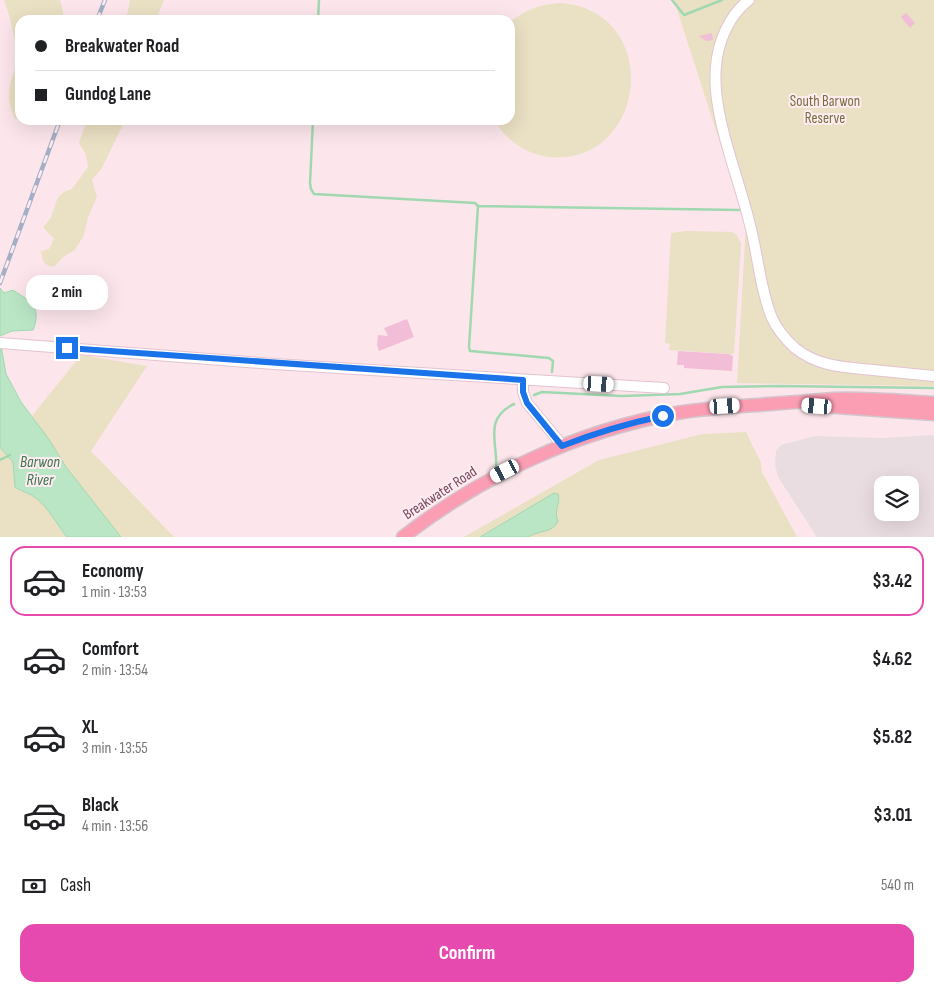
<!DOCTYPE html>
<html lang="en">
<head>
<meta charset="utf-8">
<style>
	:root { --surface:#fff; --page:#f2f2f2; --text:#202124; --muted:#757577; --line:#e0e0e0; --accent:#e74aae }
	body { margin:0; font-family:"Sofia Sans Condensed",sans-serif; background:var(--page); color:var(--text); height:100vh; display:flex; flex-direction:column; font-size:19px; white-space:nowrap }
	* { box-sizing:border-box; margin:0 }
	p { font-size:16px; color:var(--muted) }
	.icon { flex:none; width:28px; height:28px; fill:none; stroke:currentColor; stroke-width:2; stroke-linecap:round; stroke-linejoin:round }
	.map { position:relative; height:537px; overflow:hidden }
	.side { display:flex; flex-direction:column; background:var(--surface); flex:1 }
	.side>* { flex:none }
	.guide { position:absolute; left:15px; top:15px; width:500px; height:110px; border-radius:15px; box-shadow:0 5px 20px #0002; display:grid; align-content:center; height:110px; padding:0 20px; background:var(--surface) }
	.fabs { position:absolute; left:874px; top:476px; display:grid; gap:10px }
	.fabs a { display:grid; place-items:center; width:45px; height:45px; border-radius:10px; background:var(--surface); box-shadow:0 5px 20px #0002; font-size:25px }
	.end { position:absolute; width:22px; height:22px; margin:-11px; border:6px solid #1a73e8; background:#fff; box-shadow:0 0 0 2px #fff }
	.from { border-radius:50% }
	.bubble { position:absolute; height:35px; border-radius:15px; background:var(--surface); box-shadow:0 5px 20px #0002; font-size:16px; font-weight:700; line-height:35px; text-align:center }
	.car { position:absolute; width:15px; height:30px; margin:-15px -8px; border-radius:6px; box-shadow:0 0 4px 1px #0007; background:linear-gradient(#fff 24%,#345 0 40%,#fff 0 76%,#345 0 86%,#fff 0) }
	.guide b { display:flex; align-items:center; gap:18px; height:48px; font-size:19px }
	.guide b+b { border-top:1px solid var(--line) }
	.guide i { width:12px; height:12px; background:var(--text) }
	ul { padding:9px 0 0; list-style:none }
	li { display:flex; align-items:center; gap:15px; height:70px; margin:0 10px 8px; padding:0 10px; border:2px solid transparent; border-radius:15px }
	li div { flex:1 }
	li b { display:block; font-size:19px }
	li em { font-style:normal; font-weight:700 }
	li.selected { border-color:var(--accent) }
	li>.icon { width:45px; height:45px; stroke-width:1.5 }
	.pay { display:flex; align-items:center; gap:12px; height:55px; padding:0 20px; font-size:19px }
	.pay p { margin-inline-start:auto }
	.action { display:flex; gap:10px; margin-top:auto; padding:10px 20px }
	.action a { flex:1; height:58px; border-radius:15px; background:var(--accent); color:#fff; font-size:20px; font-weight:700; line-height:58px; text-align:center }
	.map>svg:first-child { display:block }
	.industrial { fill:#eadde2; fill-rule:evenodd }
	.green { fill:#eae0c4 }
	.water { fill:#bae6c6; stroke:#a0d8b0 }
	.lines { fill:none; stroke-linecap:round; stroke-linejoin:round }
	.stream { stroke:#a0d8b0; stroke-width:2.5 }
	.building { fill:#f2bdd6 }
	.minor-casing { stroke:#e3c3d0; stroke-width:12 }
	.major-casing { stroke:#d3c5cc; stroke-width:15 }
	.minor { stroke:#fff; stroke-width:10 }
	.major { stroke:#fb9eb4; stroke-width:12 }
	.rail-casing { stroke:#a4afc6; stroke-width:4.5 }
	.rail { stroke:#ffecf1; stroke-width:2.5; stroke-dasharray:8; stroke-linecap:butt }
	.route { stroke:#1a73e8; stroke-width:6 }
	.labels { text-anchor:middle; dominant-baseline:central; stroke-width:4; stroke-linejoin:round; paint-order:stroke }
	.park-label { font-size:15px; fill:#766e3f; stroke:#ffecf1 }
	.street-label { font-size:15px; fill:#764a60; stroke:#ffecf1 }
	.water-label { font-size:16px; font-style:italic; fill:#3a744c; stroke:#ffecf1 }
</style>
</head>
<body>
<div class="map">
<svg width="934" height="537" viewBox="0 0 934 537">
	<rect width="100%" height="100%" fill="#fce6eb"/>
	<path class="industrial" d="M934 435V537H817L778 477 775 464 776 451 781 445 815 436 883 438ZM882 485H910V512H882Z"/>
	<path class="green" d="M4 0H60L63 11V20H20V56C13 37 11 18 4 0Z
		M130 0H164L156 20H126Z
		M674 0H934V386L737 383 746 224Z
		M562 3C665 13 646 167 549 157 525 154 506 140 494 120H510V22C526 9 542 4 562 3Z
		M20 59V119H15C4 96 9 81 20 59Z
		M87 120H125L102 168 92 180 97 197 88 217 84 235 75 250 63 257 54 267C43 265 43 261 41 251L49 249 54 239 43 227C46 224 49 220 51 217 58 202 54 194 72 189L88 167 86 155 79 143Z
		M687 231 732 232C737 234 739 239 741 244L734 354 669 350 670 344 665 343 671 233Z
		M81 355 147 366 91 451 174 537H121L66 467 48 438 32 416Z
		M746 432 761 463 762 472 797 537H464L599 460 702 434Z
		M0 447 13 462 15 487C22 493 30 493 37 498 49 508 57 525 67 537H0Z"/>
	<path class="water" d="M0 288 4 293 13 290C31 302 42 307 33 330L12 331 0 336Z
		M0 340 6 374 21 402 48 438 66 467 121 537H67C57 525 49 508 36 498 30 493 22 492 15 487L13 462 0 447Z
		M554 493 558 494C561 503 553 511 558 521 552 534 538 530 528 537H480Z"/>
	<g class="lines">
		<path class="stream" d="M672 0 684 15 722 0
			M318 20 319 0
			M313 120 310 183 311 189 314 194 475 203 478 206 469 347 470 351 549 358 553 361 552 372
			M478 206 740 210 743 211
			M534 395 542 392 622 396 680 394 722 387 778 386 934 388
			M0 460 10 455
			M496 467C498 443 483 419 514 404"/>
	</g>
	<path class="building" d="M906 13 915 23 910 28 901 17Z
		M712 33 713 40 706 41 699 36Z
		M407 319 414 337 379 351 377 345 378 335 388 336 384 328Z
		M678 351 729 354 733 356 732 371 684 368V365H677Z"/>
	<g class="lines">
		<g class="minor-casing">
			<path id="minor" d="M749 0C729 15 718 42 716 66 711 114 739 177 750 225 758 255 760 289 772 318 777 329 785 339 795 348 818 367 845 367 873 370 894 372 914 374 934 376
				M0 343 274 364 664 388
				M523 380V392L527 403 563 446"/>
		</g>
		<g class="major-casing">
			<path id="major" d="M823 406 934 414
				M403 537C483 475 577 431 677 413 712 407 747 406 782 403 800 402 818 400 835 399 868 398 901 401 934 403"/>
		</g>
		<use href="#minor" class="minor"/>
		<use href="#major" class="major"/>
		<g class="rail-casing">
			<path id="rail" d="M97 20 105 0
				M0 283 60 120"/>
		</g>
		<use href="#rail" class="rail"/>
	</g>
	<g class="lines">
		<path class="route" d="M67 348 523 380V392L527 403 562 446C595 433 629 423 663 416"/>
	</g>
	<g class="labels">
		<g class="park-label">
			<text x="825" y="101">South Barwon<tspan x="825" dy="17">Reserve</tspan></text>
		</g>
		<g class="street-label">
			<text transform="translate(440 493) rotate(-33)">Breakwater Road</text>
		</g>
		<g class="water-label">
			<text x="40" y="462">Barwon<tspan x="40" dy="18">River</tspan></text>
		</g>
	</g>
</svg>
<div class="fabs">
<a><svg class="icon" aria-label="layers" viewBox="0 0 24 24"><path d="M12 4l9 5-9 5-9-5zM3 14l9 5 9-5"/></svg></a>
</div>
<i class="end from" style="left:663px;top:416px"></i>
<i class="end" style="left:67px;top:348px"></i>
<div class="bubble" style="left:26px;top:275px;width:82px">2 min</div>
<i class="car" style="left:599px;top:384px;rotate:93deg"></i>
<i class="car" style="left:725px;top:406px;rotate:87deg"></i>
<i class="car" style="left:817px;top:406px;rotate:275deg"></i>
<i class="car" style="left:505px;top:471px;rotate:243deg"></i>
<div class="guide">
<b><i class="from"></i>Breakwater Road</b>
<b><i></i>Gundog Lane</b>
</div>
</div>
<section class="side">
<ul>
<li class="selected"><svg class="icon" aria-label="car" viewBox="0 0 24 24"><path d="M5 17H2v-5l4-1 3-4h7l3 4 3 1v5h-3M9 17h6M6 11h13"/><circle cx="7" cy="17" r="2"/><circle cx="17" cy="17" r="2"/></svg><div><b>Economy</b><p>1 min · 13:53</p></div><em>$3.42</em></li>
<li><svg class="icon" aria-label="car" viewBox="0 0 24 24"><path d="M5 17H2v-5l4-1 3-4h7l3 4 3 1v5h-3M9 17h6M6 11h13"/><circle cx="7" cy="17" r="2"/><circle cx="17" cy="17" r="2"/></svg><div><b>Comfort</b><p>2 min · 13:54</p></div><em>$4.62</em></li>
<li><svg class="icon" aria-label="car" viewBox="0 0 24 24"><path d="M5 17H2v-5l4-1 3-4h7l3 4 3 1v5h-3M9 17h6M6 11h13"/><circle cx="7" cy="17" r="2"/><circle cx="17" cy="17" r="2"/></svg><div><b>XL</b><p>3 min · 13:55</p></div><em>$5.82</em></li>
<li><svg class="icon" aria-label="car" viewBox="0 0 24 24"><path d="M5 17H2v-5l4-1 3-4h7l3 4 3 1v5h-3M9 17h6M6 11h13"/><circle cx="7" cy="17" r="2"/><circle cx="17" cy="17" r="2"/></svg><div><b>Black</b><p>4 min · 13:56</p></div><em>$3.01</em></li>
</ul>
<div class="pay"><svg class="icon" aria-label="cash" viewBox="0 0 24 24"><path d="M3 7h18v10H3z"/><circle cx="12" cy="12" r="2"/></svg>Cash<p>540 m</p></div>
<div class="action"><a>Confirm</a></div>
</section>
</body>
</html>
